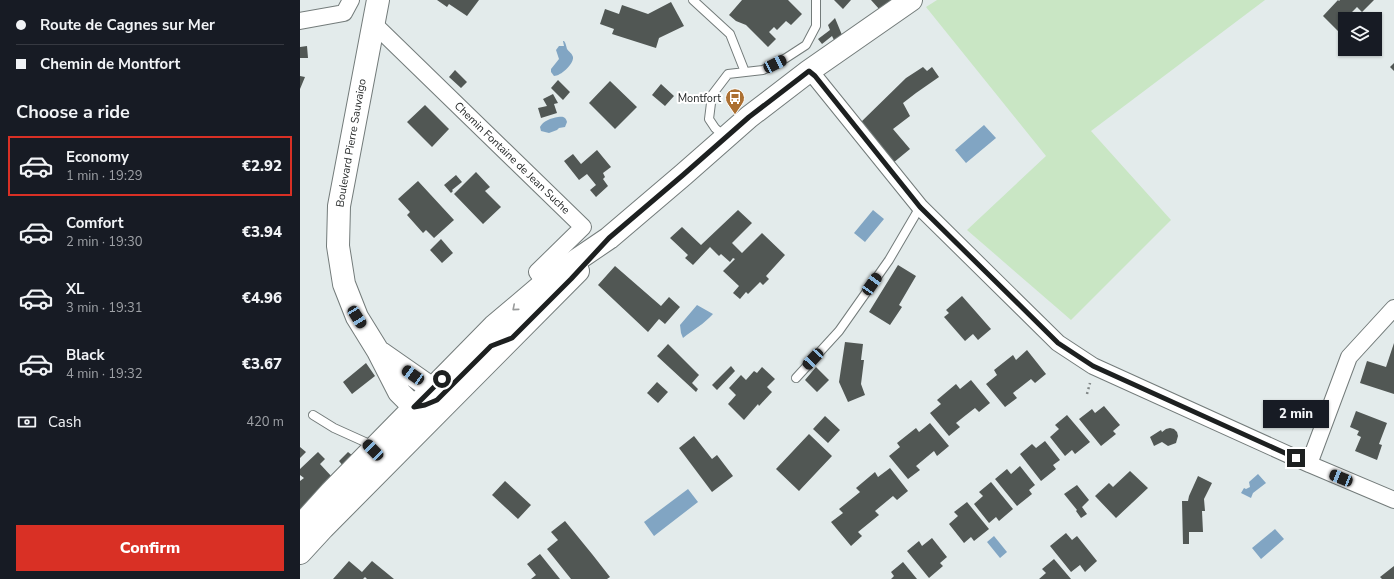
<!DOCTYPE html>
<html lang="en">
<head>
<meta charset="utf-8">
<style>
	:root { --surface:#171b24; --page:#20242c; --text:#f1f3f6; --muted:#9ea1a6; --line:#363941; --accent:#d93025 }
	body { margin:0; font-family:"Nunito Sans",sans-serif; background:var(--page); color:var(--text); height:100vh; display:flex; flex-direction:column; font-size:15px; white-space:nowrap }
	* { box-sizing:border-box; margin:0 }
	p { font-size:13px; color:var(--muted) }
	.icon { flex:none; width:22px; height:22px; fill:none; stroke:currentColor; stroke-width:2; stroke-linecap:round; stroke-linejoin:round }
	.map { position:relative; flex:1; overflow:hidden }
	.panel { display:flex; flex-direction:column; background:var(--surface); width:300px }
	.panel>* { flex:none }
	.hud { display:grid; align-content:center; height:88px; padding:0 16px; background:var(--surface) }
	.tools { position:absolute; left:1038px; top:12px; display:grid; gap:8px }
	.tools a { display:grid; place-items:center; width:44px; height:44px; border-radius:0px; background:var(--surface); box-shadow:0 1px 3px #0004; font-size:20px }
	.end { position:absolute; width:18px; height:18px; margin:-9px; border:5px solid #1d2020; background:#fff; box-shadow:0 0 0 2px #fff }
	.from { border-radius:50% }
	.bubble { position:absolute; height:28px; border-radius:0px; background:var(--surface); box-shadow:0 1px 3px #0004; font-size:13px; font-weight:800; line-height:28px; text-align:center }
	.car { position:absolute; width:12px; height:24px; margin:-12px -6px; border-radius:5px; box-shadow:0 0 3px 1px #0007; background:linear-gradient(#222 24%,#8ab4d8 0 40%,#222 0 76%,#8ab4d8 0 86%,#222 0) }
	.hud b { display:flex; align-items:center; gap:14px; height:38px; font-size:15px }
	.hud b+b { border-top:1px solid var(--line) }
	.hud i { width:10px; height:10px; background:var(--text) }
	ul { padding:0; list-style:none }
	li { display:flex; align-items:center; gap:12px; height:60px; margin:0 8px 6px; padding:0 8px; border:2px solid transparent; border-radius:0px }
	li div { flex:1 }
	li b { display:block; font-size:15px }
	li em { font-style:normal; font-weight:800 }
	li.active { border-color:var(--accent) }
	li>.icon { width:36px; height:36px; stroke-width:1.5 }
	h2 { padding:0 16px; font-size:18px; line-height:48px }
	.pay { display:flex; align-items:center; gap:10px; height:44px; padding:0 16px; font-size:15px }
	.pay p { margin-inline-start:auto }
	.button { display:flex; gap:8px; margin-top:auto; padding:8px 16px }
	.button a { flex:1; height:46px; border-radius:0px; background:var(--accent); color:#fff; font-size:16px; font-weight:800; line-height:46px; text-align:center }
	main { display:flex; flex:1; min-height:0 }
	.map>svg:first-child { display:block }
	.green { fill:#c9e6c4 }
	.water { fill:#81a5c3 }
	.building { fill:#515754 }
	.lines { fill:none; stroke-linecap:round; stroke-linejoin:round }
	.lane-casing { stroke:#737b7a; stroke-width:10 }
	.street-casing { stroke:#737b7a; stroke-width:18 }
	.secondary-casing { stroke:#737b7a; stroke-width:24 }
	.path { stroke:#808686; stroke-width:2.5; stroke-dasharray:2 3; stroke-linecap:butt }
	.lane { stroke:#fff; stroke-width:8 }
	.street { stroke:#fff; stroke-width:16 }
	.secondary { stroke:#fff; stroke-width:22 }
	.oneway { stroke:#999b9b }
	.route { stroke:#1d2020; stroke-width:5 }
	.labels { text-anchor:middle; dominant-baseline:central; stroke-width:4; stroke-linejoin:round; paint-order:stroke }
	.poi-label { font-size:11px; fill:#1d2020; stroke:#fff; text-anchor:end }
	.street-label { font-size:11px; fill:#1d2020; stroke:#fff }
</style>
</head>
<body>
<main>
<section class="panel">
<div class="hud">
<b><i class="from"></i>Route de Cagnes sur Mer</b>
<b><i></i>Chemin de Montfort</b>
</div>
<h2>Choose a ride</h2>
<ul>
<li class="active"><svg class="icon" aria-label="car" viewBox="0 0 24 24"><path d="M5 17H2v-5l4-1 3-4h7l3 4 3 1v5h-3M9 17h6M6 11h13"/><circle cx="7" cy="17" r="2"/><circle cx="17" cy="17" r="2"/></svg><div><b>Economy</b><p>1 min · 19:29</p></div><em>€2.92</em></li>
<li><svg class="icon" aria-label="car" viewBox="0 0 24 24"><path d="M5 17H2v-5l4-1 3-4h7l3 4 3 1v5h-3M9 17h6M6 11h13"/><circle cx="7" cy="17" r="2"/><circle cx="17" cy="17" r="2"/></svg><div><b>Comfort</b><p>2 min · 19:30</p></div><em>€3.94</em></li>
<li><svg class="icon" aria-label="car" viewBox="0 0 24 24"><path d="M5 17H2v-5l4-1 3-4h7l3 4 3 1v5h-3M9 17h6M6 11h13"/><circle cx="7" cy="17" r="2"/><circle cx="17" cy="17" r="2"/></svg><div><b>XL</b><p>3 min · 19:31</p></div><em>€4.96</em></li>
<li><svg class="icon" aria-label="car" viewBox="0 0 24 24"><path d="M5 17H2v-5l4-1 3-4h7l3 4 3 1v5h-3M9 17h6M6 11h13"/><circle cx="7" cy="17" r="2"/><circle cx="17" cy="17" r="2"/></svg><div><b>Black</b><p>4 min · 19:32</p></div><em>€3.67</em></li>
</ul>
<div class="pay"><svg class="icon" aria-label="cash" viewBox="0 0 24 24"><path d="M3 7h18v10H3z"/><circle cx="12" cy="12" r="2"/></svg>Cash<p>420 m</p></div>
<div class="button"><a>Confirm</a></div>
</section>
<div class="map">
<svg width="1094" height="579" viewBox="0 0 1094 579">
	<rect width="100%" height="100%" fill="#e3ebeb"/>
	<path class="green" d="M637 0H965L791 131 871 220 771 320 667 230 746 156 626 7Z"/>
	<path class="water" d="M263 41H264C266 43 266 46 267 49 269 52 272 53 273 57 274 64 261 76 254 76L251 72V69L259 59 256 50 259 46H264Z
		M258 117C263 116 266 117 267 122L265 127 259 128 257 130 249 133 241 131 240 127C243 121 251 118 258 117Z
		M684 125 696 138 666 163 655 150Z
		M573 210 584 219 565 242 554 233Z
		M397 305 413 314C404 324 393 330 383 338L381 333 380 325Z
		M958 474 966 483 953 493 951 498 941 493 944 488 946 489 950 487 949 482Z
		M388 489 398 502 354 536 344 522Z
		M975 529 984 539 961 559 952 548Z
		M694 536 707 552 700 558 687 542Z"/>
	<path class="building" d="M137 0H179L167 16 149 4 147 7Z
		M442 0H488L502 14 491 25 486 21 477 30 474 27 469 32 476 39 468 47 446 25 436 21 429 15Z
		M534 0H551L543 9Z
		M571 0H596L580 10Z
		M1038 0 1039 1 1040 0H1074L1062 12 1057 7 1047 17 1049 19H1045L1044 32 1041 29 1038 31 1023 16Z
		M371 2 384 26 359 38 356 48 312 34 314 29 300 24 305 9 319 14 322 5 348 14Z
		M535 18 542 35 534 40 532 36 522 44 518 39 530 30 528 25Z
		M7 46 8 58H0V47Z
		M1094 63V71L1090 67Z
		M623 67 627 71 632 67 639 77 616 93 603 103 610 116 593 129 610 149 593 163 560 123 606 78Z
		M155 70 167 82 161 88 149 77Z
		M0 76 5 77 0 89Z
		M258 80 270 92 263 100 251 88Z
		M310 81 337 107 315 129 289 103Z
		M361 84 374 96 365 106 352 95Z
		M253 94 258 103 254 104 257 113 241 118 238 108 247 106 243 99Z
		M125 105 149 129 132 147 107 122Z
		M297 150 311 167 303 173 305 177 303 179 308 186 296 197 290 190 296 185 287 174 279 180 264 161 273 154 281 164Z
		M176 172 190 187 185 191 201 207 183 224 154 194Z
		M156 175 162 182 152 190 153 191 151 193 144 185Z
		M118 181 154 220 134 238 126 230 123 233 107 215 110 212 98 199Z
		M438 210 452 223 432 243 442 253 462 233 485 255 466 276 469 279 463 285 460 282 448 294 446 292 440 299 433 293 439 286 423 271 435 259 433 258 430 262 421 254 419 256 410 247 393 265 385 258 388 255 370 238 382 227 401 245Z
		M141 239 153 253 142 263 130 250Z
		M598 265 616 276 599 305 602 307 590 325 569 312Z
		M315 266 361 306 369 297 380 307 365 324 359 319 348 332 298 285Z
		M662 296 691 329 678 340 673 334 665 341 644 317 649 313 646 310Z
		M545 342 563 344 561 360H564L561 384 565 395 548 402 539 382Z
		M1094 343V394L1060 383 1067 361 1086 367Z
		M368 344 399 375 392 383 398 389 396 392 357 356Z
		M727 350 746 374 735 383 731 379 713 393 717 398 705 407 686 384 697 375 694 370 713 355 716 360Z
		M66 363 75 376 52 394 43 382Z
		M431 366 435 371 417 390 412 385Z
		M462 367 475 379 467 387 472 392 459 406 458 404 444 420 428 404 436 395 429 388 441 375 446 380 454 371 457 373Z
		M516 367 529 380 517 392 505 380Z
		M671 380 690 403 679 412 675 408 666 415 656 423 660 427 649 436 630 413 641 404 637 400 656 384 660 389Z
		M357 382 368 392 358 403 347 393Z
		M804 406 820 425 813 431 816 434 801 446 779 419 792 409 795 413Z
		M1056 411 1087 423 1079 444 1082 445 1077 460 1055 451 1061 437 1057 435 1059 431 1050 427Z
		M767 415 790 442 775 454 772 450 765 456 750 437 759 429 755 425Z
		M525 416 540 430 528 443 513 429Z
		M630 423 649 446 637 456 634 451 616 466 620 470 608 479 589 456 600 447 597 443 616 428 619 432Z
		M870 428 874 429 877 432 878 436 876 443 868 446 862 442 854 446 850 437 861 430 862 432 866 429Z
		M509 434 532 456 499 491 476 469Z
		M394 436 412 459 417 455 433 476 412 492 379 448Z
		M745 441 760 460 753 465 756 469 741 481 720 454 732 444 736 448Z
		M0 447 6 452 0 458Z
		M18 452 25 459 20 464 33 478 1 510 0 508V481L4 478 0 475V469Z
		M48 452 53 456 44 467 39 461Z
		M720 466 735 485 729 490 732 494 717 506 695 479 707 469 711 474Z
		M590 468 608 491 597 500 593 496 575 511 579 515 558 532 562 536 551 546 531 522 543 513 539 509 560 492 556 488 575 472 578 477Z
		M830 471 848 488 816 518 795 496 809 483 813 487Z
		M898 476 912 483 904 499 905 511H902L903 532H889V544H883L882 501H888L889 496Z
		M205 481 231 505 218 519 192 495Z
		M691 482 713 509 699 521 696 517 689 523 674 504 683 496 679 492Z
		M777 485 789 500 782 507 787 514 781 518 776 511 777 510 764 494Z
		M667 502 689 529 674 541 671 537 664 543 649 524 658 516 654 512Z
		M265 521 292 554 310 577 307 579H271L247 549 258 540 251 532Z
		M766 533 772 540 777 536 797 561 785 572 780 565 771 572 750 546Z
		M632 538 647 557 640 563 643 566 629 578 607 551 619 541 622 546Z
		M240 554 260 579H231L236 575 227 564Z
		M754 559 771 579H739L746 573 742 569Z
		M49 561 62 572 72 561 94 579H67L65 577 63 579H33Z
		M603 562 617 579H591L594 576 591 572Z
		M1094 566V579H1082L1080 577Z"/>
	<g class="lines">
		<g class="lane-casing">
			<path id="lane" d="M393 0 430 34 445 72
				M425 137 415 128 409 119 412 95 428 74 463 70 486 58 506 45 516 26V0
				M496 378 539 331 589 260 620 207
				M13 415 34 428 65 442 71 448"/>
		</g>
		<g class="street-casing">
			<path id="street" d="M0 21 44 13 51 0
				M73 23 283 227 237 272 251 291
				M509 71 515 77 620 207 758 343 793 366 1009 464 1094 500
				M1009 464 1049 357 1094 308"/>
		</g>
		<g class="secondary-casing">
			<path id="secondary" d="M78 0 39 206 38 246 44 284 57 317 78 351 99 392 114 407
				M81 353 124 383 131 389
				M0 526 31 492 194 326 253 276 309 238 383 175 449 117 509 71 611 0
				M0 553 23 528 278 271"/>
		</g>
		<path class="path" d="M787 394 790 383"/>
		<use href="#lane" class="lane"/>
		<use href="#street" class="street"/>
		<use href="#secondary" class="secondary"/>
	</g>
	<defs><path id="oneway-chevron" d="M-2-3.5L2.5 0L-2 3.5" fill="none" stroke-width="1.6" stroke-linecap="round" stroke-linejoin="round"/></defs>
	<use class="oneway" href="#oneway-chevron" transform="translate(215 308) rotate(139)"/>
	<g class="lines">
		<path class="route" d="M142 379 114 407 125 405 137 400 191 346 212 338 271 279 309 238 383 175 449 117 509 71 515 76 620 207 758 343 793 366 996 458"/>
	</g>
	<defs>
		<g id="bus-pin" transform="scale(1)"><path d="M0 17L-7.5 6A9.5 9.5 0 1 1 7.5 6Z" fill="#ac7032" stroke="#fff"/><path d="M-5-6H5V4H4V6H2V4H-2V6H-4V4H-5ZM-3.5-4V0h7V-4ZM-3.5 1.2v1.5H-2V1.2ZM2 1.2v1.5H3.5V1.2Z" fill="#fff"/></g>
	</defs>
	<g fill-rule="evenodd">
		<use href="#bus-pin" x="435" y="98"/>
	</g>
	<g class="labels">
		<g class="poi-label">
			<text x="421" y="98">Montfort</text>
		</g>
		<g class="street-label">
			<text transform="translate(51 143) rotate(-80)">Boulevard Pierre Sauvaigo</text>
			<text transform="translate(212 158) rotate(44)">Chemin Fontaine de Jean Suche</text>
		</g>
	</g>
</svg>
<div class="tools">
<a><svg class="icon" aria-label="layers" viewBox="0 0 24 24"><path d="M12 4l9 5-9 5-9-5zM3 14l9 5 9-5"/></svg></a>
</div>
<i class="end from" style="left:142px;top:379px"></i>
<i class="end" style="left:996px;top:458px"></i>
<div class="bubble" style="left:963px;top:400px;width:66px">2 min</div>
<i class="car" style="left:475px;top:64px;rotate:64deg"></i>
<i class="car" style="left:572px;top:284px;rotate:35deg"></i>
<i class="car" style="left:57px;top:317px;rotate:148deg"></i>
<i class="car" style="left:513px;top:359px;rotate:223deg"></i>
<i class="car" style="left:113px;top:375px;rotate:305deg"></i>
<i class="car" style="left:73px;top:450px;rotate:316deg"></i>
<i class="car" style="left:1041px;top:478px;rotate:292deg"></i>
</div>
</main>
</body>
</html>
